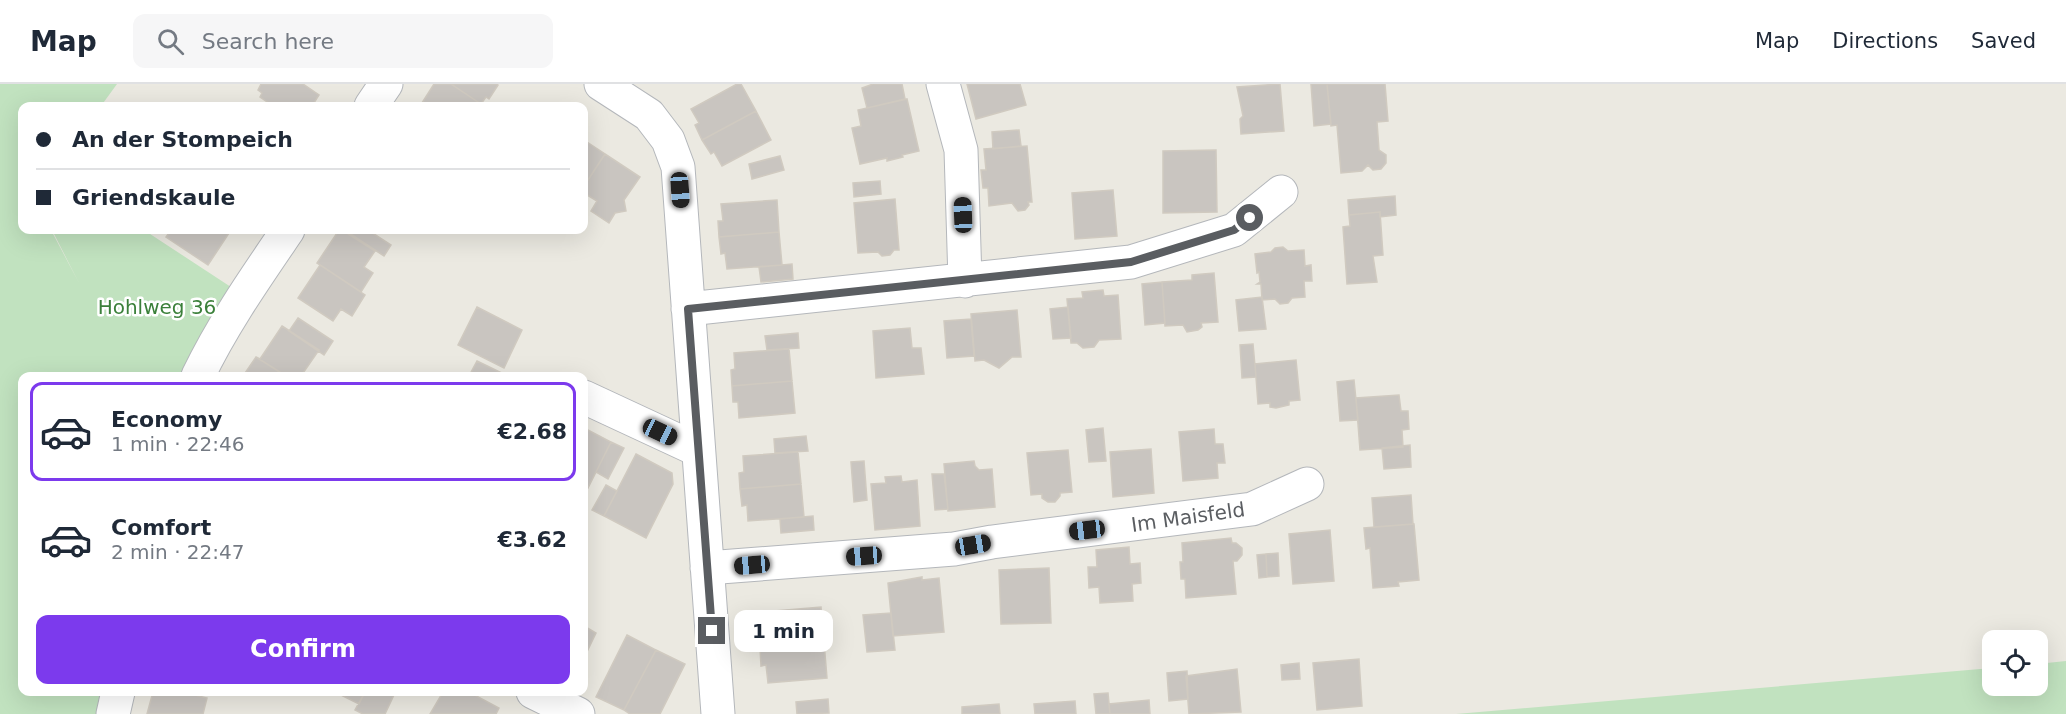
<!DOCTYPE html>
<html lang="en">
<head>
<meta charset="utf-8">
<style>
	:root { --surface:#fff; --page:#f6f6f7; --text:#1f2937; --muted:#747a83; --line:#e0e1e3; --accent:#7c3aed }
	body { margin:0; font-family:"DejaVu Sans",sans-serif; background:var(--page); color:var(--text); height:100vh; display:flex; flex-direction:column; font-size:22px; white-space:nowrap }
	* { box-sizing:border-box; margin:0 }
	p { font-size:20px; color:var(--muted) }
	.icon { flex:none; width:33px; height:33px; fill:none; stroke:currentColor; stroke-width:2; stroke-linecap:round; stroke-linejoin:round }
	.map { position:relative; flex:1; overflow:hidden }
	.drawer { position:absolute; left:18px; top:288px; width:570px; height:324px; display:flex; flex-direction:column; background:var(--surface); border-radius:12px; box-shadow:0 6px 24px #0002 }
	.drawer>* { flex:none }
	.top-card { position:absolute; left:18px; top:18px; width:570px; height:132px; border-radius:12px; box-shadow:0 6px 24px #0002; display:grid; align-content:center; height:132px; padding:0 18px; background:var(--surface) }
	.fabs { position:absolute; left:1982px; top:546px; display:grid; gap:12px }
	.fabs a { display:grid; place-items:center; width:66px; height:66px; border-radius:12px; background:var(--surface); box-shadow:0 6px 24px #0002; font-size:30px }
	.end { position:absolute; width:27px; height:27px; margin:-14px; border:8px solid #5a5d61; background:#fff; box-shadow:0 0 0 3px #fff }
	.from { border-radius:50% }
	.bubble { position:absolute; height:42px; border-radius:12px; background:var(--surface); box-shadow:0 6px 24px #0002; font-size:20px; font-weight:700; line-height:42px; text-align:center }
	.car { position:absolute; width:18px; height:36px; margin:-18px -9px; border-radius:8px; box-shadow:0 0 4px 2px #0007; background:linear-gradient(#222 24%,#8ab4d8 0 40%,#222 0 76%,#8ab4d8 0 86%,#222 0) }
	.top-card b { display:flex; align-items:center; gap:21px; height:57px; font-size:22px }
	.top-card b+b { border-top:2px solid var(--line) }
	.top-card i { width:15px; height:15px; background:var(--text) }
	ul { padding:10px 0 0; list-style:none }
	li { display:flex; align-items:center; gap:18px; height:99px; margin:0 12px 9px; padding:0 6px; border:3px solid transparent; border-radius:12px }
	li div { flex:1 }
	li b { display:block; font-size:22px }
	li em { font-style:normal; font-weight:700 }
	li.current { border-color:var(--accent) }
	li>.icon { width:54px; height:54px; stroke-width:1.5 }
	.cta { display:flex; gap:12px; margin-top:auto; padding:12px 18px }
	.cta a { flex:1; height:69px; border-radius:12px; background:var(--accent); color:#fff; font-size:24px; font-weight:700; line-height:69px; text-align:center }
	header { display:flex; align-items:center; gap:36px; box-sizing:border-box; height:84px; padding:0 30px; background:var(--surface); border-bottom:2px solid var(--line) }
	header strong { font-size:28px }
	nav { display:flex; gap:33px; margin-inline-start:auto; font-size:21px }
	.search { width:420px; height:54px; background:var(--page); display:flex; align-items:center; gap:15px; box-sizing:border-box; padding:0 21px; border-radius:12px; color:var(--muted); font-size:22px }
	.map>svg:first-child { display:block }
	.green { fill:#c1e2bf }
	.building { fill:#c9c5c0; stroke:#d0cac0; stroke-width:1.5 }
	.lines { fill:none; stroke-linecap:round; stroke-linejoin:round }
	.minor-casing { stroke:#b4b7bb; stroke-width:35 }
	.minor { stroke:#fff; stroke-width:33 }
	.route { stroke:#5a5d61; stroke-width:8 }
	.labels { text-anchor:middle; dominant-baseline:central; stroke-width:5; stroke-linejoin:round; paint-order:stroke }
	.park-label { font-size:20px; fill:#3b803a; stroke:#fff }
	.street-label { font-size:20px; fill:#5a5d61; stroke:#fff }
</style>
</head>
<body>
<header>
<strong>Map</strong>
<div class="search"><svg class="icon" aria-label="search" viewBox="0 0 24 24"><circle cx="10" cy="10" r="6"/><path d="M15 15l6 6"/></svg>Search here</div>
<nav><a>Map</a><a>Directions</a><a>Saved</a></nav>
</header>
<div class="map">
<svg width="2066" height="630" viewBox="0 0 2066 630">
	<rect width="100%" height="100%" fill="#ebe9e1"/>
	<path class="green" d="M0 0H117L101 22H22V146H51L79 199 52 146H144L237 207 192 292H22V608H116L111 630H0Z
		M2066 577V630H1456L1992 584V602H2037V580Z"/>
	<path class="building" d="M261 0H303L319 11 312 22H269L270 20 260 13 262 9 258 6Z
		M434 0H451L481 20 479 22H420Z
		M451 0H497L498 1 489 15 486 13 481 20Z
		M737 0H741L756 27 702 56 695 41 699 39 691 25Z
		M873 0H902L905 15 867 24 862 4Z
		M967 0H1020L1026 21 976 35Z
		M1280 0 1284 47 1241 50 1240 35 1243 32 1237 3Z
		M1311 0H1327L1331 40 1314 42Z
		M1327 0H1385L1388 37 1377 38 1379 66 1386 71V79L1381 85 1373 86 1368 81 1362 87 1341 89 1337 41 1331 42Z
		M907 15 919 67 902 71 903 73 887 77V74L860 80 852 44 861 42 858 26Z
		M756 27 771 56 722 82 714 68 711 70 702 56Z
		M1019 46 1021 62 993 65 992 48Z
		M584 56 605 70 584 102Z
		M1027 62 1032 118H1028L1029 121 1025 126 1018 127 1012 119 989 122 988 104H983L981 86H986L984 65Z
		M1216 66 1217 128 1163 129V67Z
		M605 70 640 93 624 116 626 127 615 129 609 139 591 127 597 117 584 109V102Z
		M780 72 784 86 752 95 749 80Z
		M880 97 881 110 854 113 853 99Z
		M1113 106 1117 152 1075 155 1072 109Z
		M1395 112 1396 131 1380 133V128L1349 131 1348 116Z
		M895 115 899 166H894L890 171 882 172 878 168 858 169 854 119Z
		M777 116 779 148 719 153 718 137H723L721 120Z
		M1380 128 1383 171 1373 172 1377 198 1347 200 1343 143 1350 142 1349 131Z
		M171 146H231L208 181 166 153Z
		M339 146H342L375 167 364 183 373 189 361 208 317 179Z
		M351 146H368L391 161 384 172 349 149Z
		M779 148 782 181 727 185 725 169 721 170 719 153Z
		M1283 163 1288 167 1304 166 1305 182 1311 181 1312 197H1304L1305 213 1292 214 1288 219 1280 220 1275 215 1262 216 1261 200H1257L1260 198 1259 188 1257 189 1255 170 1271 168 1275 164Z
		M792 180 793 195 761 198 759 183Z
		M320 181 365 211 352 232 341 225 333 237 298 214Z
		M1214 189 1218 238 1201 239 1202 243 1198 246 1187 248 1183 241 1165 242 1162 198 1192 196V191Z
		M1162 198 1165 239 1145 241 1142 200Z
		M1103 206 1104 212 1118 211 1121 255 1099 256 1094 263 1083 264 1077 259H1071L1067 215 1083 214 1082 208Z
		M1262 213 1266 245 1239 247 1236 216Z
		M477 223 522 246 504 284 458 261Z
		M1068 223 1071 254 1053 255 1050 225Z
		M1017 226 1021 273H1012L999 284 984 276 975 277 971 230Z
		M298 234 333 257 324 271 289 247Z
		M971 235 974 272 947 274 944 237Z
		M282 242 319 266 301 292H286L256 273 260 275Z
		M910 244 912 264H921L924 290 876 294 873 247Z
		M798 249 799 264 767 266 765 252Z
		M1253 260 1256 293 1242 294 1240 261Z
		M789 265 792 297 732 302 731 286 735 285 734 269Z
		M256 273 286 292H243Z
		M1296 276 1300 316 1289 317V321L1276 324 1270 323V319L1258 320 1255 280Z
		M477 277 504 290 503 292H469Z
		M1354 296 1358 336 1340 337 1337 298Z
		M792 297 795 329 739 334 738 318H733L732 302Z
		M1399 311 1401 327H1408L1409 345 1402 346 1403 363 1360 366 1356 314Z
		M584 344 611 358 588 404 584 402Z
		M1103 344 1106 377 1089 378 1086 346Z
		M1214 345 1215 360H1223L1225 379H1217L1218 394 1183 397 1179 348Z
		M806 352 808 367 775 369 774 355Z
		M611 358 624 364 608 395 596 388Z
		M1410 361 1411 383 1384 385 1382 364Z
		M1151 365 1154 409 1113 413 1110 368Z
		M1068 366 1072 408 1060 409V412L1055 418H1048L1042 414V410L1031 411 1027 369Z
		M798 368 801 400 740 405 739 389 744 388 743 372Z
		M636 370 672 389 673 400 646 454 604 432Z
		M864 377 867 416 854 418 851 378Z
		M974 377 975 382 979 386 992 385 995 423 948 427 944 380Z
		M932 390H944L948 425 935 426Z
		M901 392 902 398 917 396 920 442 875 446 871 400 886 399 885 393Z
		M801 400 804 433 748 437 747 421 742 422 740 405Z
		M606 401 617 407 604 432 592 426Z
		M1411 411 1413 440 1374 443 1372 414Z
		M813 432 814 446 781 449 780 435Z
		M1414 440 1419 496 1398 498 1399 502 1373 504 1370 464 1366 465 1364 444Z
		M1330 446 1334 497 1293 500 1289 450Z
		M1231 454 1232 459H1236L1242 464V471L1237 477H1233L1236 510 1186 514 1185 495H1181L1180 478H1183L1182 459Z
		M1129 463 1130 480 1140 479 1141 499 1132 500 1133 517 1100 519 1099 503 1089 504 1088 483H1097L1096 466Z
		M1278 469 1279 492 1267 493 1266 470Z
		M1266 470 1267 493 1259 494 1257 471Z
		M1049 484 1051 539 1001 540 999 486Z
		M922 493V496L939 494 944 548 893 552 888 499Z
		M821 523 824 558 760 564 758 546 764 545 762 528Z
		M891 529 895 566 867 568 863 531Z
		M584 542 596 549 584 574Z
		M627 551 656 566 624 626 596 613Z
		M824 558 827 594 768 599 766 581 761 582 760 564Z
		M656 566 685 580 660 630H630L624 626Z
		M1359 575 1362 622 1317 626 1313 579Z
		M1299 579 1300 595 1282 596 1281 581Z
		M1237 585 1241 628 1189 630 1186 592Z
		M1187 587 1188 615 1169 617 1167 589Z
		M153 608H182L207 614 203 630H147Z
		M335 608H365L359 620Z
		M365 608H387L394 611 385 630H363L355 626Z
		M443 608H469L499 624 496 630H430Z
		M1108 609 1110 630H1096L1094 610Z
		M828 615 829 629 797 630 796 618Z
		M1149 616 1150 630H1110L1109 620Z
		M1075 617 1076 630H1035L1034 620Z
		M999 620 1000 630H962V623Z"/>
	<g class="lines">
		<g class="minor-casing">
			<path id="minor" d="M601 0 649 31 668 56 678 83 718 630
				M943 0 961 66 965 197
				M371 22 386 0
				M688 225 1131 178 1234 146 1281 108
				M198 292C223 240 256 193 288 146
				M584 313 698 366
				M707 484 954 465 992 458 1252 425 1307 400
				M533 608 578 630
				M113 630 118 608"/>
		</g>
		<use href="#minor" class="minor"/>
	</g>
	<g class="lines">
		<path class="route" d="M712 547 688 225 1131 178 1234 146 1250 134"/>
	</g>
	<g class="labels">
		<g class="park-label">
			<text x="157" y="223">Hohlweg 36</text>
		</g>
		<g class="street-label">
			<text transform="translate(1188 433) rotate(-8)">Im Maisfeld</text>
		</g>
	</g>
</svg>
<div class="fabs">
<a><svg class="icon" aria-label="locate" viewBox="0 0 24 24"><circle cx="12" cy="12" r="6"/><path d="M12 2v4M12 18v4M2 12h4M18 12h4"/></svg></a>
</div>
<i class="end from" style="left:1250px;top:134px"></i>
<i class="end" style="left:712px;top:547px"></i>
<div class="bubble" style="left:734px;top:526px;width:99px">1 min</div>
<i class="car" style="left:680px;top:106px;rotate:176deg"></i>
<i class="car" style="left:963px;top:131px;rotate:358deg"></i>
<i class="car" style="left:660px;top:348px;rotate:115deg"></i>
<i class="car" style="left:1087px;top:446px;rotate:263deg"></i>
<i class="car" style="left:973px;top:461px;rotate:80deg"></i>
<i class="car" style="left:864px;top:472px;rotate:266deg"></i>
<i class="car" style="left:752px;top:481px;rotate:265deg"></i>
<div class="top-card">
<b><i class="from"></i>An der Stompeich</b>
<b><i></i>Griendskaule</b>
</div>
<section class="drawer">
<ul>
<li class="current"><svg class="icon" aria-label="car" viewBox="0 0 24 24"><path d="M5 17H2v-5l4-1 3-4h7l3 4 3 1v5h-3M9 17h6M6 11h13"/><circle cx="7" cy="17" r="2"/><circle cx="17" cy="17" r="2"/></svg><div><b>Economy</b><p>1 min · 22:46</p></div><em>€2.68</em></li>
<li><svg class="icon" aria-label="car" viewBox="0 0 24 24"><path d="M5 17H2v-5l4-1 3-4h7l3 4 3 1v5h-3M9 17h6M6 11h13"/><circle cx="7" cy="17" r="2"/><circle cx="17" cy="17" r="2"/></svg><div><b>Comfort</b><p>2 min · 22:47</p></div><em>€3.62</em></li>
</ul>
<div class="cta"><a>Confirm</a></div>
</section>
</div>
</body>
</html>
